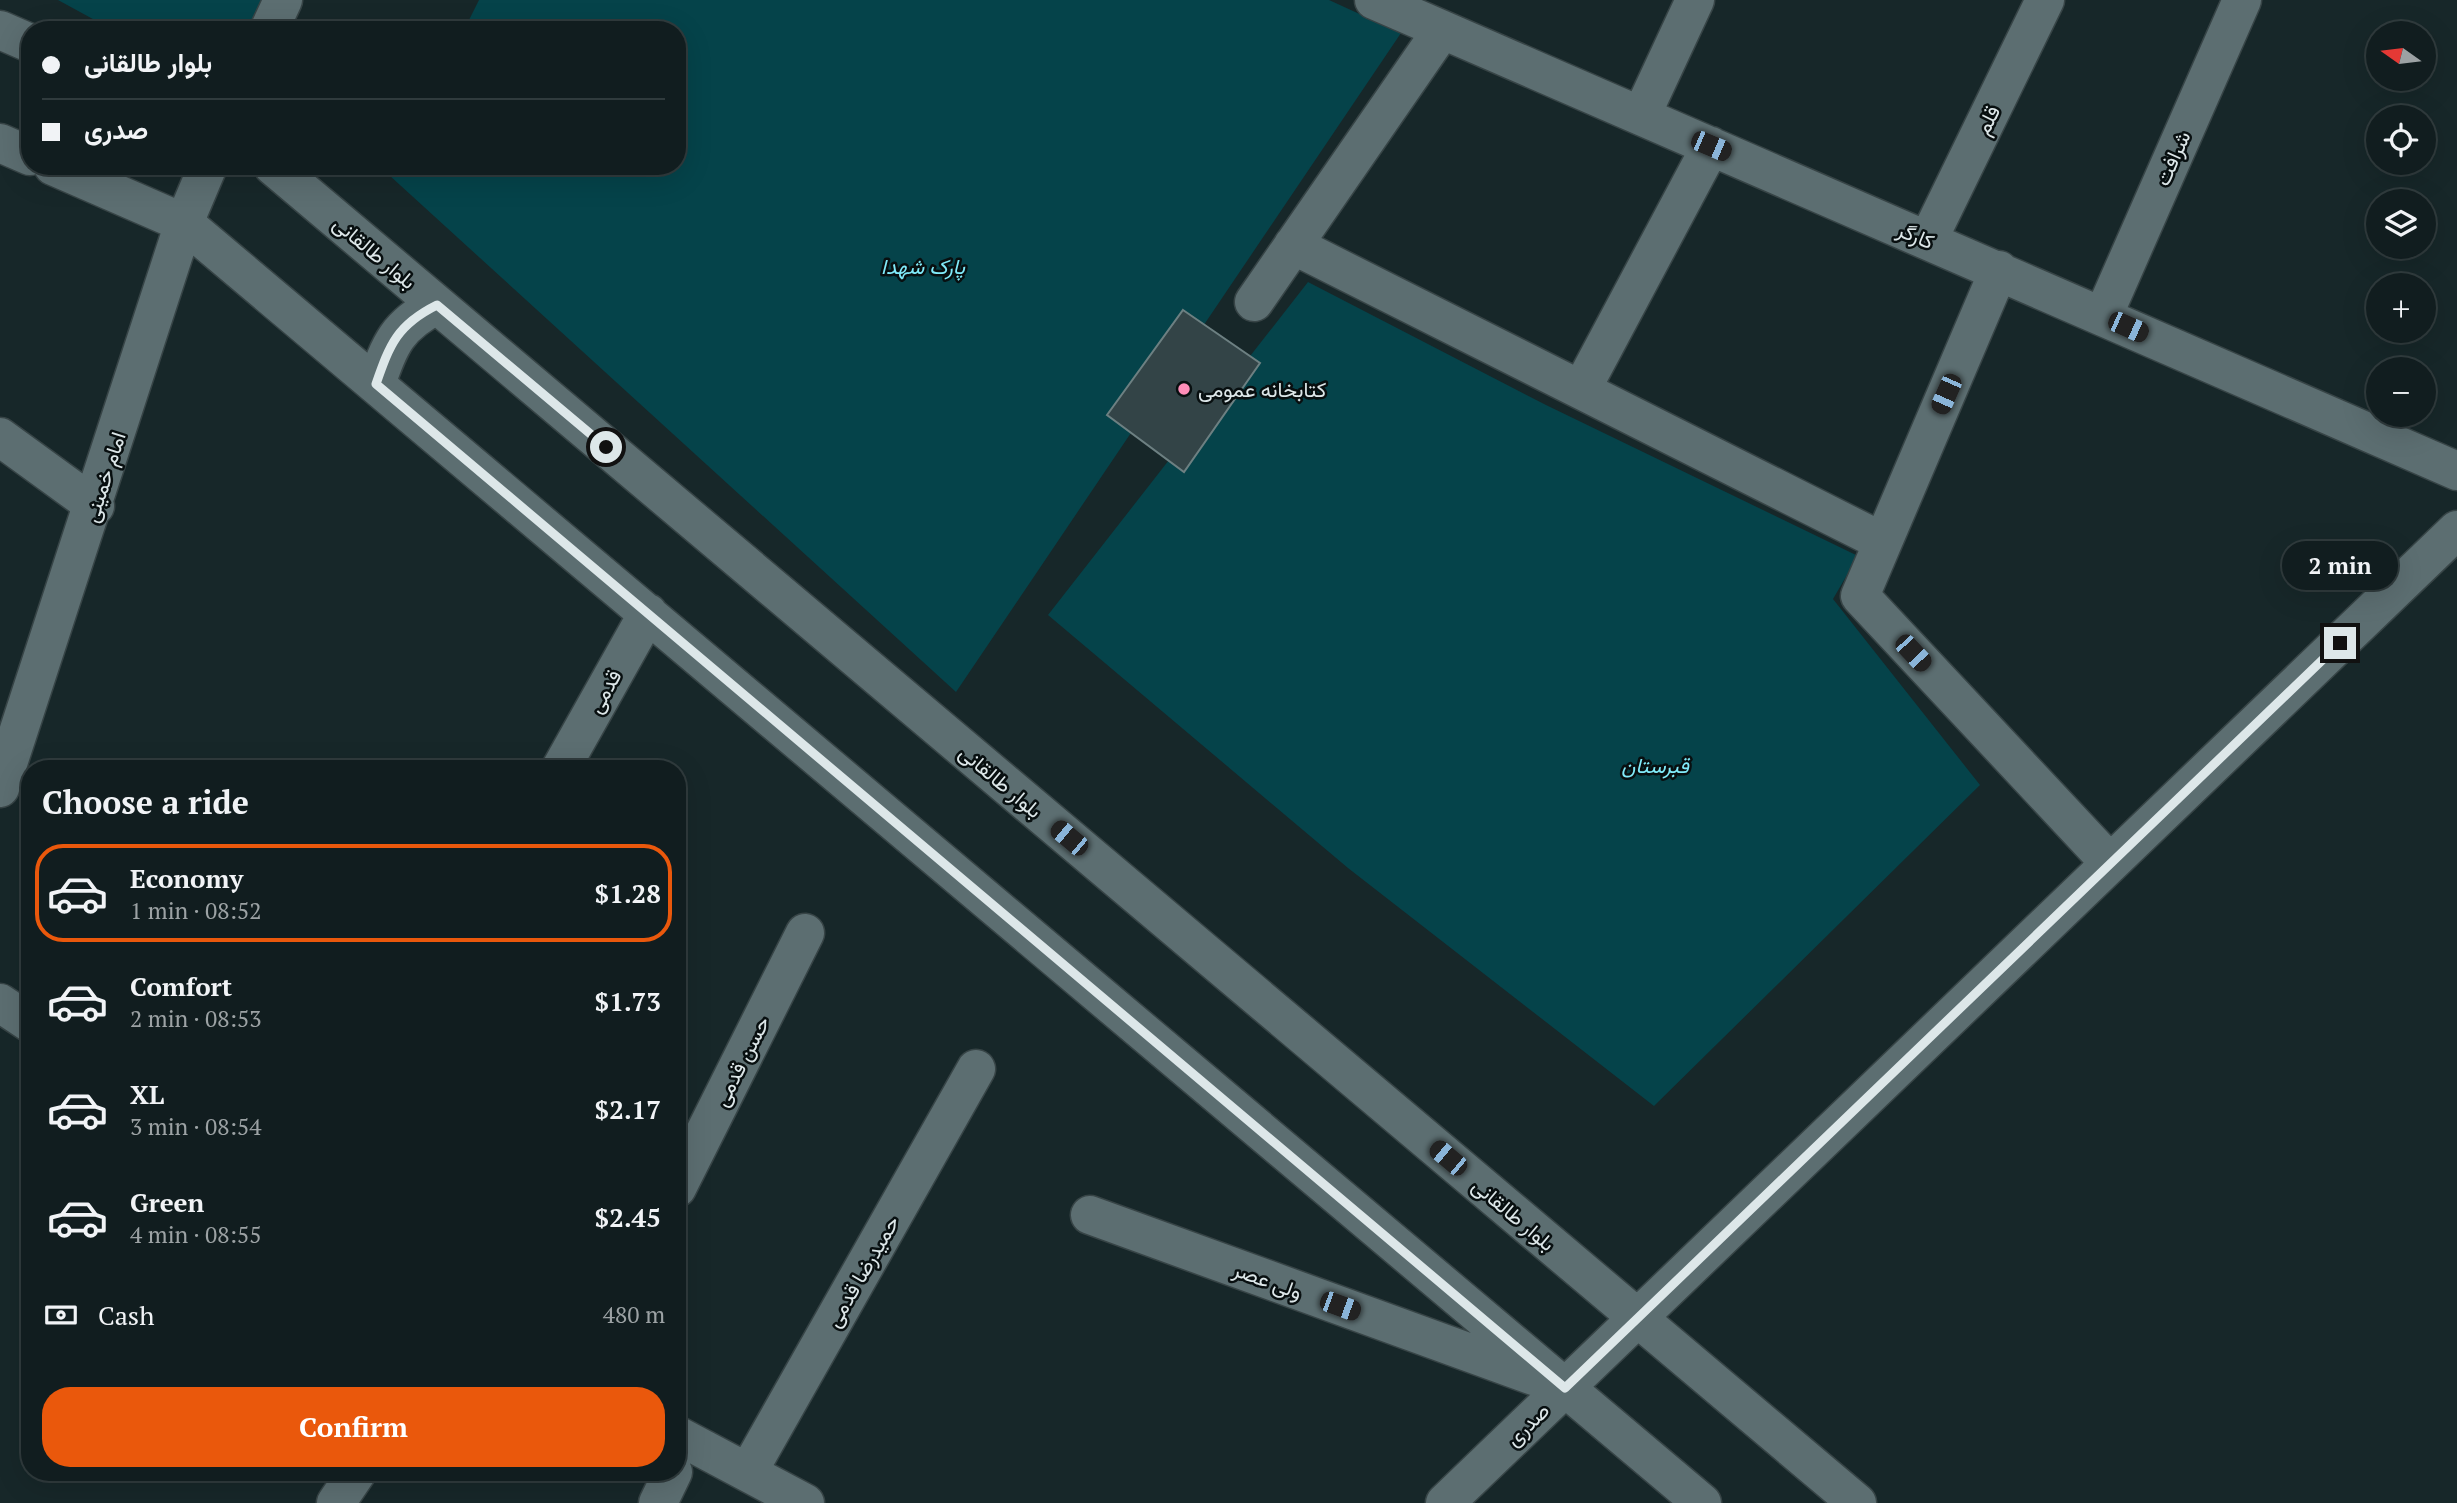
<!DOCTYPE html>
<html lang="en">
<head>
<meta charset="utf-8">
<style>
	:root { --surface:#111d1f; --page:#1e2a2c; --text:#f1f3f6; --muted:#9ca2a4; --line:#303b3d; --accent:#ea580c }
	body { margin:0; font-family:"PT Serif",Vazirmatn,serif; background:var(--page); color:var(--text); height:100vh; display:flex; flex-direction:column; font-size:26px; white-space:nowrap }
	* { box-sizing:border-box; margin:0 }
	p { font-size:23px; color:var(--muted) }
	.icon { flex:none; width:38px; height:38px; fill:none; stroke:currentColor; stroke-width:2; stroke-linecap:round; stroke-linejoin:round }
	.map { position:relative; flex:1; overflow:hidden }
	.panel { position:absolute; left:21px; top:760px; width:665px; height:721px; display:flex; flex-direction:column; background:var(--surface); border-radius:28px; box-shadow:0 7px 28px #0002,0 0 0 2px var(--line) }
	.panel>* { flex:none }
	.top-card { position:absolute; left:21px; top:21px; width:665px; height:154px; border-radius:28px; box-shadow:0 7px 28px #0002,0 0 0 2px var(--line); display:grid; align-content:center; height:154px; padding:0 21px; background:var(--surface) }
	.needle { width:46px; rotate:284deg }
	.controls { position:absolute; left:2366px; top:21px; display:grid; gap:14px }
	.controls a { display:grid; place-items:center; width:70px; height:70px; border-radius:50%; background:var(--surface); box-shadow:0 7px 28px #0002,0 0 0 2px var(--line); font-size:35px }
	.end { position:absolute; width:32px; height:32px; margin:-16px; border:9px solid #dde7e9; background:#111; box-shadow:0 0 0 4px #111 }
	.from { border-radius:50% }
	.bubble { position:absolute; height:49px; border-radius:24px; background:var(--surface); box-shadow:0 7px 28px #0002,0 0 0 2px var(--line); font-size:23px; font-weight:800; line-height:49px; text-align:center }
	.car { position:absolute; width:21px; height:42px; margin:-21px -10px; border-radius:9px; box-shadow:0 0 5px 2px #0007; background:linear-gradient(#222 24%,#8ab4d8 0 40%,#222 0 76%,#8ab4d8 0 86%,#222 0) }
	.top-card b { display:flex; align-items:center; gap:24px; height:66px; font-size:26px }
	.top-card b+b { border-top:2px solid var(--line) }
	.top-card i { width:18px; height:18px; background:var(--text) }
	ul { padding:0; list-style:none }
	li { display:flex; align-items:center; gap:21px; height:98px; margin:0 14px 10px; padding:0 7px; border:4px solid transparent; border-radius:28px }
	li div { flex:1 }
	li b { display:block; font-size:26px }
	li em { font-style:normal; font-weight:800 }
	li.current { border-color:var(--accent) }
	li>.icon { width:63px; height:63px; stroke-width:1.5 }
	h2 { padding:0 21px; font-size:32px; line-height:84px }
	.pay { display:flex; align-items:center; gap:18px; height:77px; padding:0 21px; font-size:26px }
	.pay p { margin-inline-start:auto }
	.action { display:flex; gap:14px; margin-top:auto; padding:14px 21px }
	.action a { flex:1; height:80px; border-radius:28px; background:var(--accent); color:#fff; font-size:28px; font-weight:800; line-height:80px; text-align:center }
	.map>svg:first-child { display:block }
	.green { fill:#05434a }
	.building { fill:#334447; stroke:#6d8082; stroke-width:2 }
	.lines { fill:none; stroke-linecap:round; stroke-linejoin:round }
	.minor-casing { stroke:#374446; stroke-width:41 }
	.minor { stroke:#5c6e71; stroke-width:38 }
	.route { stroke:#dde7e9; stroke-width:9 }
	.poi-dot { fill:#ff8eb9; stroke:#080f10; stroke-width:2.5 }
	.labels { text-anchor:middle; dominant-baseline:central; stroke-width:5; stroke-linejoin:round; paint-order:stroke }
	.street-label { font-size:21px; fill:#dde7e9; stroke:#080f10 }
	.park-label { font-size:21px; font-style:italic; fill:#80ebfa; stroke:#080f10 }
	.poi-label { font-size:21px; fill:#dde7e9; stroke:#080f10; text-anchor:start }
</style>
</head>
<body>
<div class="map">
<svg width="2457" height="1503" viewBox="0 0 2457 1503">
	<rect width="100%" height="100%" fill="#172729"/>
	<path class="green" d="M58 0H271L258 30H113Z
		M479 0H1329L1401 33 956 692 389 175 393 166H677V30H464Z
		M1308 282 1546 405 1858 556 1833 599 1980 785 1654 1106 1348 868 1048 615Z"/>
	<path class="building" d="M1183 310 1260 363 1184 472 1107 415Z"/>
	<g class="lines">
		<g class="minor-casing">
			<path id="minor" d="M1374 0 2457 471
				M0 30 30 43
				M269 30 283 0
				M1641 116 1695 0
				M0 143 30 156
				M53 166 184 223 1702 1503
				M273 166 1857 1503
				M1928 240 2045 0
				M1293 245 1883 542
				M1999 270 1860 596 2110 863
				M1254 302 1442 30
				M2103 316 2242 0
				M376 384C390 344 397 325 437 305
				M1581 390 1711 146
				M0 437 95 506
				M561 768 648 613
				M0 788 184 223 208 166
				M0 1003 30 1023
				M677 1188 805 933
				M1090 1215 1542 1379
				M677 1435 805 1503
				M748 1472 976 1069
				M336 1503 357 1472
				M658 1503 673 1472
				M1445 1503 2457 530"/>
		</g>
		<use href="#minor" class="minor"/>
	</g>
	<g class="lines">
		<path class="route" d="M606 447 437 305C397 325 390 344 376 384L1565 1388 2340 643"/>
	</g>
	<circle class="poi-dot" cx="1184" cy="389" r="7"/>
	<g class="labels">
		<g class="street-label">
			<text transform="translate(1987 120) rotate(-64)">قلم</text>
			<text transform="translate(2172 158) rotate(-66)">شرافت</text>
			<text transform="translate(1916 235) rotate(23)">کارگر</text>
			<text transform="translate(375 252) rotate(40)">بلوار طالقانی</text>
			<text transform="translate(104 477) rotate(-72)">امام خمینی</text>
			<text transform="translate(604 691) rotate(-61)">قدمی</text>
			<text transform="translate(1001 781) rotate(40)">بلوار طالقانی</text>
			<text transform="translate(741 1061) rotate(-63)">حسن قدمی</text>
			<text transform="translate(1514 1214) rotate(40)">بلوار طالقانی</text>
			<text transform="translate(862 1271) rotate(-60)">حمیدرضا قدمی</text>
			<text transform="translate(1268 1280) rotate(20)">ولی عصر</text>
			<text transform="translate(1527 1424) rotate(-44)">صدری</text>
		</g>
		<g class="park-label">
			<text x="923" y="266">پارک شهدا</text>
			<text x="1655" y="765">قبرستان</text>
		</g>
		<g class="poi-label">
			<text x="1198" y="389">کتابخانه عمومی</text>
		</g>
	</g>
</svg>
<div class="controls">
<a><svg class="needle" viewBox="-14 -14 28 28"><path d="M0-13l5 13h-10z" fill="#e53935"/><path d="M0 13l5-13h-10z" fill="#9ca2a4"/></svg></a>
<a><svg class="icon" aria-label="locate" viewBox="0 0 24 24"><circle cx="12" cy="12" r="6"/><path d="M12 2v4M12 18v4M2 12h4M18 12h4"/></svg></a>
<a><svg class="icon" aria-label="layers" viewBox="0 0 24 24"><path d="M12 4l9 5-9 5-9-5zM3 14l9 5 9-5"/></svg></a>
<a>+</a>
<a>−</a>
</div>
<i class="end from" style="left:606px;top:447px"></i>
<i class="end" style="left:2340px;top:643px"></i>
<div class="bubble" style="left:2282px;top:541px;width:116px">2 min</div>
<i class="car" style="left:1711px;top:146px;rotate:113deg"></i>
<i class="car" style="left:2128px;top:327px;rotate:114deg"></i>
<i class="car" style="left:1946px;top:394px;rotate:204deg"></i>
<i class="car" style="left:1913px;top:653px;rotate:137deg"></i>
<i class="car" style="left:1069px;top:838px;rotate:310deg"></i>
<i class="car" style="left:1448px;top:1158px;rotate:310deg"></i>
<i class="car" style="left:1340px;top:1306px;rotate:110deg"></i>
<div class="top-card">
<b><i class="from"></i>بلوار طالقانی</b>
<b><i></i>صدری</b>
</div>
<section class="panel">
<h2>Choose a ride</h2>
<ul>
<li class="current"><svg class="icon" aria-label="car" viewBox="0 0 24 24"><path d="M5 17H2v-5l4-1 3-4h7l3 4 3 1v5h-3M9 17h6M6 11h13"/><circle cx="7" cy="17" r="2"/><circle cx="17" cy="17" r="2"/></svg><div><b>Economy</b><p>1 min · 08:52</p></div><em>$1.28</em></li>
<li><svg class="icon" aria-label="car" viewBox="0 0 24 24"><path d="M5 17H2v-5l4-1 3-4h7l3 4 3 1v5h-3M9 17h6M6 11h13"/><circle cx="7" cy="17" r="2"/><circle cx="17" cy="17" r="2"/></svg><div><b>Comfort</b><p>2 min · 08:53</p></div><em>$1.73</em></li>
<li><svg class="icon" aria-label="car" viewBox="0 0 24 24"><path d="M5 17H2v-5l4-1 3-4h7l3 4 3 1v5h-3M9 17h6M6 11h13"/><circle cx="7" cy="17" r="2"/><circle cx="17" cy="17" r="2"/></svg><div><b>XL</b><p>3 min · 08:54</p></div><em>$2.17</em></li>
<li><svg class="icon" aria-label="car" viewBox="0 0 24 24"><path d="M5 17H2v-5l4-1 3-4h7l3 4 3 1v5h-3M9 17h6M6 11h13"/><circle cx="7" cy="17" r="2"/><circle cx="17" cy="17" r="2"/></svg><div><b>Green</b><p>4 min · 08:55</p></div><em>$2.45</em></li>
</ul>
<div class="pay"><svg class="icon" aria-label="cash" viewBox="0 0 24 24"><path d="M3 7h18v10H3z"/><circle cx="12" cy="12" r="2"/></svg>Cash<p>480 m</p></div>
<div class="action"><a>Confirm</a></div>
</section>
</div>
</body>
</html>
